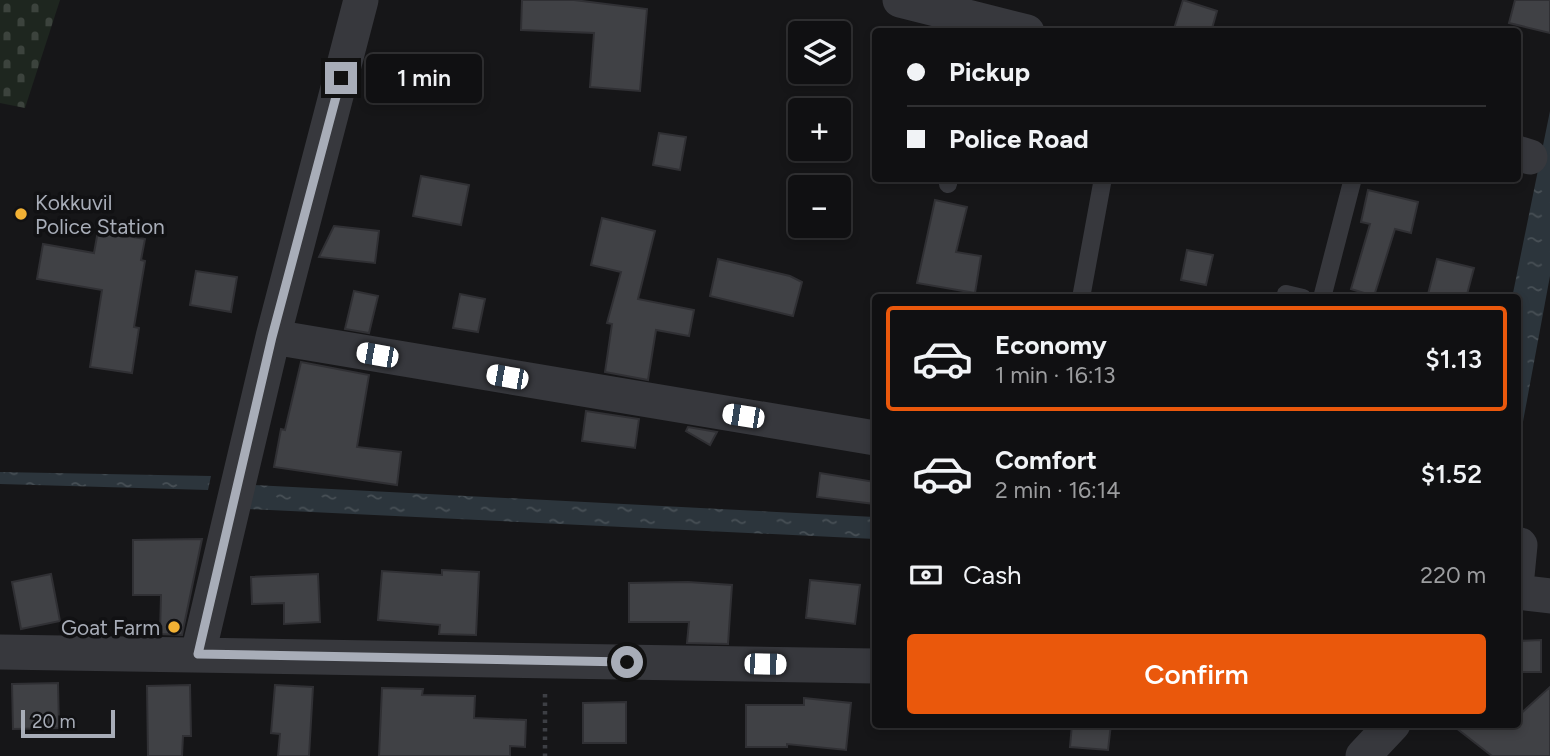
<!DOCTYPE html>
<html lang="en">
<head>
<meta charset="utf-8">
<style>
	:root { --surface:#101012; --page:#1e1e20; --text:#f1f3f6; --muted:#9c9d9f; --line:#303032; --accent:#ea580c }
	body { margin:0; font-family:Figtree,sans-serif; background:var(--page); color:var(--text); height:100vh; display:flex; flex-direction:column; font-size:26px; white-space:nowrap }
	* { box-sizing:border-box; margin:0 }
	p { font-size:23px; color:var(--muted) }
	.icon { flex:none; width:38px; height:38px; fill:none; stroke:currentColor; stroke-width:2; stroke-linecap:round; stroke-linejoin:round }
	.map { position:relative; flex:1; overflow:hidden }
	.side { position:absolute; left:872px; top:294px; width:649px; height:434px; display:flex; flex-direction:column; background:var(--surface); border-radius:7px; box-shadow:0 4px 10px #0003,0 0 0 2px var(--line) }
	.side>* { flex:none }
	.hud { position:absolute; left:872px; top:28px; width:649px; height:154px; border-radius:7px; box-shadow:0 4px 10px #0003,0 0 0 2px var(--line); display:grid; align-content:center; height:154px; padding:0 35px; background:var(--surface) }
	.buttons { position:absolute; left:788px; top:21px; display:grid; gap:14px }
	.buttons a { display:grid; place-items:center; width:63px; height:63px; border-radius:7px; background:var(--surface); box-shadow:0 4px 10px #0003,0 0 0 2px var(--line); font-size:35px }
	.scale { position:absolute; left:21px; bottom:18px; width:94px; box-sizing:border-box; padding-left:7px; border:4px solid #a8adb8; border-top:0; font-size:19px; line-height:24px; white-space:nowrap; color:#a8adb8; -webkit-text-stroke:5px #111113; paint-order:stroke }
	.end { position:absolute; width:32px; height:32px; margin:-16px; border:9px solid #a8adb8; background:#111; box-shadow:0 0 0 4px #111 }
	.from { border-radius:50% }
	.bubble { position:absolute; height:49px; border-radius:7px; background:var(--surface); box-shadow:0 4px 10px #0003,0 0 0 2px var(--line); font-size:23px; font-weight:600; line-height:49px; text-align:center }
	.car { position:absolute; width:21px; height:42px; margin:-21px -10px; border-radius:9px; box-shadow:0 0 5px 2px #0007; background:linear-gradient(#fff 24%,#345 0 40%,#fff 0 76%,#345 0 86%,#fff 0) }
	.hud b { display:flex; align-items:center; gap:24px; height:66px; font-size:26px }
	.hud b+b { border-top:2px solid var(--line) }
	.hud i { width:18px; height:18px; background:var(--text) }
	ul { padding:12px 0 0; list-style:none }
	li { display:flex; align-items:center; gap:21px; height:105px; margin:0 14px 10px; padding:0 21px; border:4px solid transparent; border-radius:7px }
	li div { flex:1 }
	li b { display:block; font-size:26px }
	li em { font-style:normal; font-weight:600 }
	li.on { border-color:var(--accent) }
	li>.icon { width:63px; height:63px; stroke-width:1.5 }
	.pay { display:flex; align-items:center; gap:18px; height:77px; padding:0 35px; font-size:26px }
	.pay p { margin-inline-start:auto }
	.cta { display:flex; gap:14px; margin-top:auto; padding:14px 35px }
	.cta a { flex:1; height:80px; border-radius:7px; background:var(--accent); color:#fff; font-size:28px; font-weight:600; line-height:80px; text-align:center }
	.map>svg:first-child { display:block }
	.cemetery { fill:url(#cemetery-stones) }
	.water { fill:url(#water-ripples) }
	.building { fill:#404145; stroke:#303034; stroke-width:2 }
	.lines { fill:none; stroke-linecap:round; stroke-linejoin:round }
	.path { stroke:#3d3f44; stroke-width:4.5; stroke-dasharray:3.5 5; stroke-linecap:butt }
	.service { stroke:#37383d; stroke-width:18 }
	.minor { stroke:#37383d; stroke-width:35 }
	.route { stroke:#a8adb8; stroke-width:9 }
	.poi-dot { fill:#f2b134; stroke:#111113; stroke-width:2.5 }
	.labels { text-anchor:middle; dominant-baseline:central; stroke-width:7; stroke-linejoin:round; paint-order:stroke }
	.poi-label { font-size:21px; fill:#a8adb8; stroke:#111113; text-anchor:start }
</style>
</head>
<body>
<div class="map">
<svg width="1550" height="756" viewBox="0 0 1550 756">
	<defs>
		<pattern id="cemetery-stones" width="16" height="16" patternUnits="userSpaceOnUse" patternTransform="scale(1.75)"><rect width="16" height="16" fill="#1e261f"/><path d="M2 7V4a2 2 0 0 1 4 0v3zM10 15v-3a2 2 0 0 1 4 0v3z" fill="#3c433d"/></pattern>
		<pattern id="water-ripples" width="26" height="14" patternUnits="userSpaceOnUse" patternTransform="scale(1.75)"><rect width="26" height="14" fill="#2c353c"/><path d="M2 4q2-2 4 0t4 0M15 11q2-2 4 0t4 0" fill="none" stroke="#485056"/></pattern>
	</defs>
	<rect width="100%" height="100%" fill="#161618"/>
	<path class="cemetery" d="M0 0H60L25 108 0 103Z"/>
	<path class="water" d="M1550 111V276L1517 454V298H1512Z
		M0 472 211 476 208 490 0 484Z
		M254 485 875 517V539L248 509Z"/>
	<path class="building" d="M522 0H574L647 9 640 91 590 87 594 33 521 30Z
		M1183 0 1217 11 1211 32H1173Z
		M1515 0H1550V33L1509 23Z
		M659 133 686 137 680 170 653 165Z
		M421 176 469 185 461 225 413 216Z
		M1368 190 1418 202 1411 233 1395 229 1374 296 1351 289 1370 224 1361 222Z
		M935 200 967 207 956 252 981 256 975 293 917 283Z
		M602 218 655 231 638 299 694 310 689 336 656 330 648 380 605 372 612 324 607 323 621 272 591 265Z
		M334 226 379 231 375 263 319 257Z
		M98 231 145 239 141 260 145 261 134 327 139 328 132 373 90 367 102 290 37 279 43 244 94 253Z
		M1187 250 1213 255 1206 285 1181 280Z
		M718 259 790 276 802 282 793 316 710 296Z
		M1437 259 1474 268 1466 298H1427Z
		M196 271 237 277 231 312 190 305Z
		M354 291 378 296 369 333 345 329Z
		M460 294 485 299 478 332 453 328Z
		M301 362 369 375 357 447 401 452 397 485 274 467 281 429 285 430Z
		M586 411 639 419 635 448 582 441Z
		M688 427 717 432 710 445 686 431Z
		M820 473 875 482V504L817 497Z
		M202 539 182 635 160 634 161 595H133V540Z
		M442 570 479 572 476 635 439 634 440 625 378 620 382 571 442 575Z
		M51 574 60 621 21 629 12 582Z
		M318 574 320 622 284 624V603L252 604 251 577Z
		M810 580 860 585 855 624 806 618Z
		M688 582 732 585 728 644 687 643 689 622H629V583Z
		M1541 640V672H1517V641Z
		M58 683 59 728 13 729 12 684Z
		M190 685 191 736H183L182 756H148L147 686Z
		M275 685 313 687 309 756H278L280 734 271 733Z
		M1550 687V756H1492L1451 724H1517V717Z
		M382 688 423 689 422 695 475 696 474 718 526 720 525 747 510 746V756H379Z
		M804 698 851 703 846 750 787 744V747H746V705H804Z
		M626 702V743H583V703Z
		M1072 724H1111L1108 750 1070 747Z"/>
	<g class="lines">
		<path class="path" d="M545 694V756"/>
		<path class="service" d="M948 184 949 178
			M1286 294 1303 298
			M1081 298 1103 178
			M1322 298 1353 178"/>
		<path class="minor" d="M900 0 1027 32
			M1517 153 1530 157
			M273 337 875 438
			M1517 545H1520L1517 576
			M1517 592 1550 596
			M0 652 875 666
			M198 654 273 337 361 0
			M1363 756 1393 724"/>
	</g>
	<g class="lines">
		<path class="route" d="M341 78 272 337 198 654 627 662"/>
	</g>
	<g class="poi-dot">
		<circle cx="21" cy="214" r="7"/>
		<circle cx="174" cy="627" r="7"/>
	</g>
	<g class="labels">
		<g class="poi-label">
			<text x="35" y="202">Kokkuvil<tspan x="35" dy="24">Police Station</tspan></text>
			<text x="160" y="627" text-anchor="end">Goat Farm</text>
		</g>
	</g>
</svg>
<div class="buttons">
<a><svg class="icon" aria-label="layers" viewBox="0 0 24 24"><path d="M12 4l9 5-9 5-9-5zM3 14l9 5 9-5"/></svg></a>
<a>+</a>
<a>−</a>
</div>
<div class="scale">20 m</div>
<i class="end from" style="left:627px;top:662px"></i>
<i class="end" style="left:341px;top:78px"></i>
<div class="bubble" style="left:366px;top:54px;width:116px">1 min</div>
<i class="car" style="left:377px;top:355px;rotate:280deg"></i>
<i class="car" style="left:507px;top:377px;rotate:280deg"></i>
<i class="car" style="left:743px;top:416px;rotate:279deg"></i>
<i class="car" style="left:765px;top:664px;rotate:91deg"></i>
<div class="hud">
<b><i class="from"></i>Pickup</b>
<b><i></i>Police Road</b>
</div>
<section class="side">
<ul>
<li class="on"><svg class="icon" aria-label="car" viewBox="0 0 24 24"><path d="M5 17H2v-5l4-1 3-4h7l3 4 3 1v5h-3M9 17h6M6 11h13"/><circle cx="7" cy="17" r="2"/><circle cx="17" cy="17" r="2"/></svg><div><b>Economy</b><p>1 min · 16:13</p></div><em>$1.13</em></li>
<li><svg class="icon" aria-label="car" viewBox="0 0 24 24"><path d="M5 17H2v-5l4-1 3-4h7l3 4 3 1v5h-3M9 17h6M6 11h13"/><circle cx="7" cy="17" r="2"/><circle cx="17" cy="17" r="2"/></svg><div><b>Comfort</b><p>2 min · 16:14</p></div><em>$1.52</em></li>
</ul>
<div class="pay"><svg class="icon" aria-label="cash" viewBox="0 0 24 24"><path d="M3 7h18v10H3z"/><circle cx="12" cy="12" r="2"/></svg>Cash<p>220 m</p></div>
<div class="cta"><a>Confirm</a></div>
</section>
</div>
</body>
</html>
